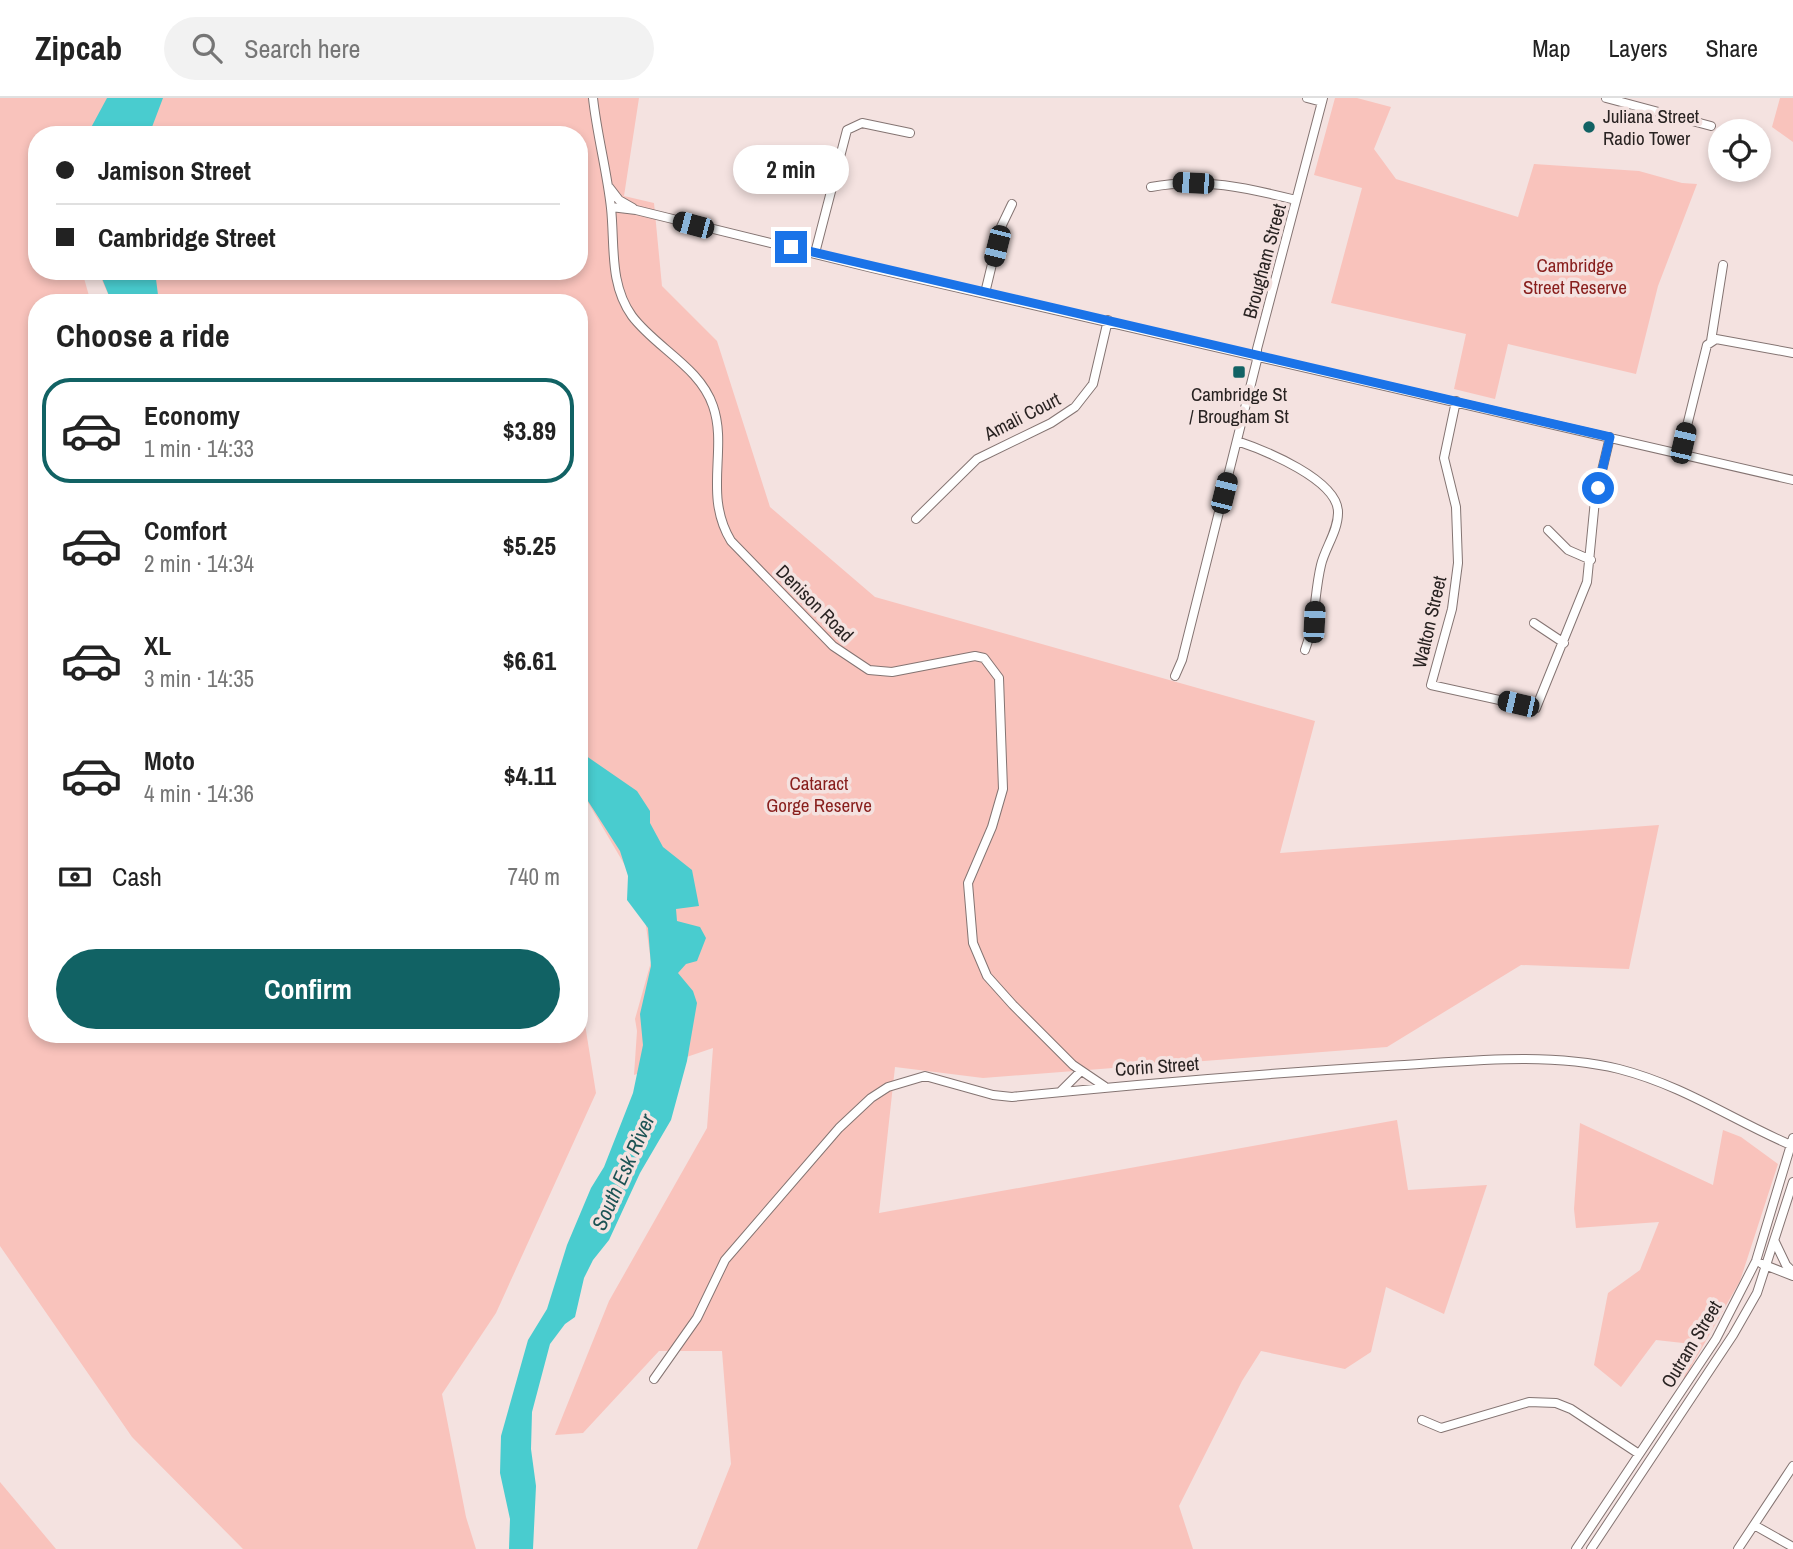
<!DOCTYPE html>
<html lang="en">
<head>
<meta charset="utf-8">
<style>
	:root { --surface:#fff; --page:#f2f2f2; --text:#222; --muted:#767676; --line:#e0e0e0; --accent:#116264 }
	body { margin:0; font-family:"Archivo Narrow",sans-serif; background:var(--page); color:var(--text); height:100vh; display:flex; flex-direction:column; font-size:26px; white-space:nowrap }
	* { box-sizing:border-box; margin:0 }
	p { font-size:23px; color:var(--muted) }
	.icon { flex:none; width:38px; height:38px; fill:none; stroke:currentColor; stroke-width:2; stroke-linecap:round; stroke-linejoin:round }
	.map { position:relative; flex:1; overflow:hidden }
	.details { position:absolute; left:28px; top:196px; width:560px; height:749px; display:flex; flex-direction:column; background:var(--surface); border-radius:28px; box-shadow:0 4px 10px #0003 }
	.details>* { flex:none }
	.top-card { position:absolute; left:28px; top:28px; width:560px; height:154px; border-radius:28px; box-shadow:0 4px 10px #0003; display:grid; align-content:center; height:154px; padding:0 28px; background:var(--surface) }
	.tools { position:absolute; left:1708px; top:21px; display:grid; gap:14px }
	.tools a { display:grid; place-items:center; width:63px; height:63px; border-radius:50%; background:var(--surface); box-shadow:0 4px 10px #0003; font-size:35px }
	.end { position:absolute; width:32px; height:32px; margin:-16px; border:9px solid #1a73e8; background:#fff; box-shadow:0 0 0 4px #fff }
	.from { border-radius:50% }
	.bubble { position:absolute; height:49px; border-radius:24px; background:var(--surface); box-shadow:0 4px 10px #0003; font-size:23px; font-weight:800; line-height:49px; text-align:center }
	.car { position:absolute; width:21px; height:42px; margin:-21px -10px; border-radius:9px; box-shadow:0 0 5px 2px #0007; background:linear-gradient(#222 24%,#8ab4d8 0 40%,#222 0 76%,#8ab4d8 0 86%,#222 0) }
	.top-card b { display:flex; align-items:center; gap:24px; height:66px; font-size:26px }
	.top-card b+b { border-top:2px solid var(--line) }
	.top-card i { width:18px; height:18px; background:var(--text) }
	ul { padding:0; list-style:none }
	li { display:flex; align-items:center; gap:21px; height:105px; margin:0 14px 10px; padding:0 14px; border:4px solid transparent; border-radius:28px }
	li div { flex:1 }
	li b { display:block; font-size:26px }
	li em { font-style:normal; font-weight:800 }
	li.selected { border-color:var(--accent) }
	li>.icon { width:63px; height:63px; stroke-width:1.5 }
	h2 { padding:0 28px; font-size:32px; line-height:84px }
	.pay { display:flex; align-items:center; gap:18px; height:77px; padding:0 28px; font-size:26px }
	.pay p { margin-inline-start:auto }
	.button { display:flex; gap:14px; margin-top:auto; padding:14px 28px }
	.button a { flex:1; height:80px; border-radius:42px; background:var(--accent); color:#fff; font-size:28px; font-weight:800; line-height:80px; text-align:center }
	header { display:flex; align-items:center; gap:42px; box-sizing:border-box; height:98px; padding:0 35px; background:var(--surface); border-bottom:2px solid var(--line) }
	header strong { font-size:33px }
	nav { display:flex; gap:38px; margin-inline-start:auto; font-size:24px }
	.search { width:490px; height:63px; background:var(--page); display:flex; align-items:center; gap:18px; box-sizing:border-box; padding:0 24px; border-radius:38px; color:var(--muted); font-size:26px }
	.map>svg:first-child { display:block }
	.green { fill:#f9c3bc }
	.water { fill:#49cccf }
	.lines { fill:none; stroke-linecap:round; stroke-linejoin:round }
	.minor-casing { stroke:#847472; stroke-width:10 }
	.minor { stroke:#fff; stroke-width:8 }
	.route { stroke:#1a73e8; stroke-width:9 }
	.poi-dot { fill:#116264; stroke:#f4e2e0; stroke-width:2.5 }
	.labels { text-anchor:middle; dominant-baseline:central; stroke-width:7; stroke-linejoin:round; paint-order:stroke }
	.poi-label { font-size:19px; fill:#292322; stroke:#f4e2e0; text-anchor:start }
	.street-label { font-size:19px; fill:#292322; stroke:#f4e2e0 }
	.park-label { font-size:19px; fill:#881e1c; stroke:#f4e2e0 }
	.water-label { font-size:21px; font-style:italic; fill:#1c5354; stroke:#f4e2e0 }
</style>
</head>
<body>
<header>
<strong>Zipcab</strong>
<div class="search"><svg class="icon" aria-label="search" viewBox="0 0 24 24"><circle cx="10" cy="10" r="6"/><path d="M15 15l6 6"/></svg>Search here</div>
<nav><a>Map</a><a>Layers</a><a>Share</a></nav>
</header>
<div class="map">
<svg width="1793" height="1451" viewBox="0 0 1793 1451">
	<rect width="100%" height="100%" fill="#f4e2e0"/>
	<path class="green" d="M0 0H639L624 98 654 105 662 188 717 243 770 409 875 499 1315 623 1280 755 1659 727 1629 871 1521 867 1387 949 983 980 895 969 879 1115 1397 1022 1408 1092 1487 1087 1444 1216 1386 1189 1371 1254 1345 1271 1261 1253 1242 1283 1179 1408 1193 1451H697L731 1366 722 1253H659L583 1335 555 1337 609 1203 707 1030 713 950 634 977 637 933 635 921 651 864 645 821 630 776 579 689V205H112L98 173H579V37H37V173H82L91 205H37V936H579V889L596 995 496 1215 442 1296 466 1419 476 1451H243L132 1339 0 1148Z
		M1335 0H1357L1391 9 1374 51 1396 81 1518 119 1534 66 1639 73 1682 85 1697 86 1658 188 1636 276 1508 246 1495 301 1454 291 1466 236 1331 205 1362 90 1314 77Z
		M1780 0H1793V44L1772 29Z
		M1580 1025 1713 1087 1723 1032 1741 1039 1778 1066 1740 1183 1683 1283 1692 1246 1656 1242 1621 1289 1594 1267 1608 1195 1640 1172 1659 1124 1576 1130 1574 1111Z
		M0 1384 56 1451H0Z"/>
	<path class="water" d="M107 0H163L149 37H87Z
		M99 173H155L159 205H112Z
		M579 653 637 693 650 713V725L663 749 692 772 699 808 676 811 677 823 700 829 706 840 697 863 686 866 678 875 693 893 697 905 687 963 671 1022 640 1075 609 1142 593 1162 584 1180 575 1219 565 1226 550 1246 532 1314 531 1351 536 1388 533 1451H509L510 1421 500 1375 501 1338 528 1242 547 1211 567 1147 591 1090 604 1069 633 995 643 947 640 916 651 868 648 830 627 802 628 778 620 753 579 689Z"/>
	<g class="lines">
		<g class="minor-casing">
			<path id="minor" d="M593 0C597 37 607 73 611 110 615 147 609 186 632 218 656 250 700 269 713 308 728 351 703 397 731 443L833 548 869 572 892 574 975 558 984 560 999 580 1003 691 992 729 968 785 973 845 987 878 1013 907 1073 967 1104 988
				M1307 0 1322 4
				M1606 0 1711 28
				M609 89 619 102 633 110
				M1151 89C1201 79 1248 90 1296 102
				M611 109 636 112 872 170 1793 382
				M815 155 847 32 862 25 910 35
				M985 195 1001 129 1012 106
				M1711 243 1723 167
				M1456 303 1444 360 1456 409 1458 465 1452 511 1431 587 1536 610 1587 484 1595 402 1610 339
				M1237 343C1264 352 1339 382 1338 415 1338 433 1325 450 1321 467 1314 496 1316 524 1305 552
				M1680 356 1707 247 1716 241 1793 255
				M916 421 977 361 1051 325 1075 309 1093 286 1108 222
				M1548 432 1568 452 1591 462
				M1534 525 1564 545
				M1175 578 1182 562 1257 262V251L1323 0
				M1061 993 1081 973
				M1775 1144 1786 1167 1793 1174
				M1762 1166 1793 1178
				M654 1281 697 1220 725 1162 839 1030 871 1000 888 989 925 978 993 997 1012 999C1137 986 1261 976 1387 968 1462 964 1545 953 1619 971 1685 988 1732 1022 1793 1048
				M1422 1322 1441 1330 1529 1304 1556 1305 1571 1311 1639 1356
				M1754 1427 1793 1449
				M1576 1451 1716 1241 1756 1163 1793 1040
				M1591 1451 1733 1237 1757 1195 1793 1084
				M1738 1451 1793 1368"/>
		</g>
		<use href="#minor" class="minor"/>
	</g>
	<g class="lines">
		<path class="route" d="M791 149 1610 339 1598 390"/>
	</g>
	<g class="poi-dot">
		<circle cx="1589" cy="29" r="7"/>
		<rect x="1232" y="267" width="14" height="14" rx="3.5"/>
	</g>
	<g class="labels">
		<g class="poi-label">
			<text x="1603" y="18">Juliana Street<tspan x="1603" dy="22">Radio Tower</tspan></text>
			<text x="1239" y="296" text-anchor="middle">Cambridge St<tspan x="1239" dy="22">/ Brougham St</tspan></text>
		</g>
		<g class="street-label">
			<text transform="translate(1264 163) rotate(-75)">Brougham Street</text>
			<text transform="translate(1022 318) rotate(-27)">Amali Court</text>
			<text transform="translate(815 505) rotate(45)">Denison Road</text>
			<text transform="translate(1429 524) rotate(-77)">Walton Street</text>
			<text transform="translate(1157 968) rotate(-4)">Corin Street</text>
			<text transform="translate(1691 1246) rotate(-59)">Outram Street</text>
		</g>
		<g class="park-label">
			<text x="1575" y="167">Cambridge<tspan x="1575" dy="22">Street Reserve</tspan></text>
			<text x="819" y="685">Cataract<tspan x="819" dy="22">Gorge Reserve</tspan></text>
		</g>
		<g class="water-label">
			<text transform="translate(623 1074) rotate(-66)">South Esk River</text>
		</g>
	</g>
</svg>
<div class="tools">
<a><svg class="icon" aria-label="locate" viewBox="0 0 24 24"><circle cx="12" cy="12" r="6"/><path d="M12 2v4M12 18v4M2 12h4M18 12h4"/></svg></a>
</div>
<i class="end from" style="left:1598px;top:390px"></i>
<i class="end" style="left:791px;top:149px"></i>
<div class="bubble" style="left:733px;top:47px;width:116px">2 min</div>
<i class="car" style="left:1193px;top:85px;rotate:273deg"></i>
<i class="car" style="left:693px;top:127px;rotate:285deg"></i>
<i class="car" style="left:997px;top:148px;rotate:194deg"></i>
<i class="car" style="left:1683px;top:345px;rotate:13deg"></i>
<i class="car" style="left:1224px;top:395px;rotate:14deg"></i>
<i class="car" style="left:1314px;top:524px;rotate:3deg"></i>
<i class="car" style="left:1518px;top:606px;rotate:283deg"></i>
<div class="top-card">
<b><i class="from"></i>Jamison Street</b>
<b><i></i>Cambridge Street</b>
</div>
<section class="details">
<h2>Choose a ride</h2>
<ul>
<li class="selected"><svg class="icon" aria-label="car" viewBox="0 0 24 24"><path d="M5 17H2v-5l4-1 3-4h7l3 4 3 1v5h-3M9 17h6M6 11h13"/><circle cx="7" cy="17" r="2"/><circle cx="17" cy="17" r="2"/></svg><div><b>Economy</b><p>1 min · 14:33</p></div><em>$3.89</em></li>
<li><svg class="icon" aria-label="car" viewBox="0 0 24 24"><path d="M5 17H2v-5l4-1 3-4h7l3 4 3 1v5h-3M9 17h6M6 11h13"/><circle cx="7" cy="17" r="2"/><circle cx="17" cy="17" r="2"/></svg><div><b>Comfort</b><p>2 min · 14:34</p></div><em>$5.25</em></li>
<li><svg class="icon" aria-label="car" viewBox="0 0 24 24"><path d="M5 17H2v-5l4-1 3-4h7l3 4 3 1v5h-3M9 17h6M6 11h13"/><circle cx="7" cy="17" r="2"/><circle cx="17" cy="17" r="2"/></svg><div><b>XL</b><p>3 min · 14:35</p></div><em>$6.61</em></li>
<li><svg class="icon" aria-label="car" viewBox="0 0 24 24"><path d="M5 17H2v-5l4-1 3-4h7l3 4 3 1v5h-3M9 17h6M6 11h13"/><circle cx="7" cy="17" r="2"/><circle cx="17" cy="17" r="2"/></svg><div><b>Moto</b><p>4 min · 14:36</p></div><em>$4.11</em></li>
</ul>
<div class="pay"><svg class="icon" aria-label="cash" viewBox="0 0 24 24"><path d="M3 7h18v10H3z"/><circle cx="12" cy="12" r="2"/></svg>Cash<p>740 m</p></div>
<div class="button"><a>Confirm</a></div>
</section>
</div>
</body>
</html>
